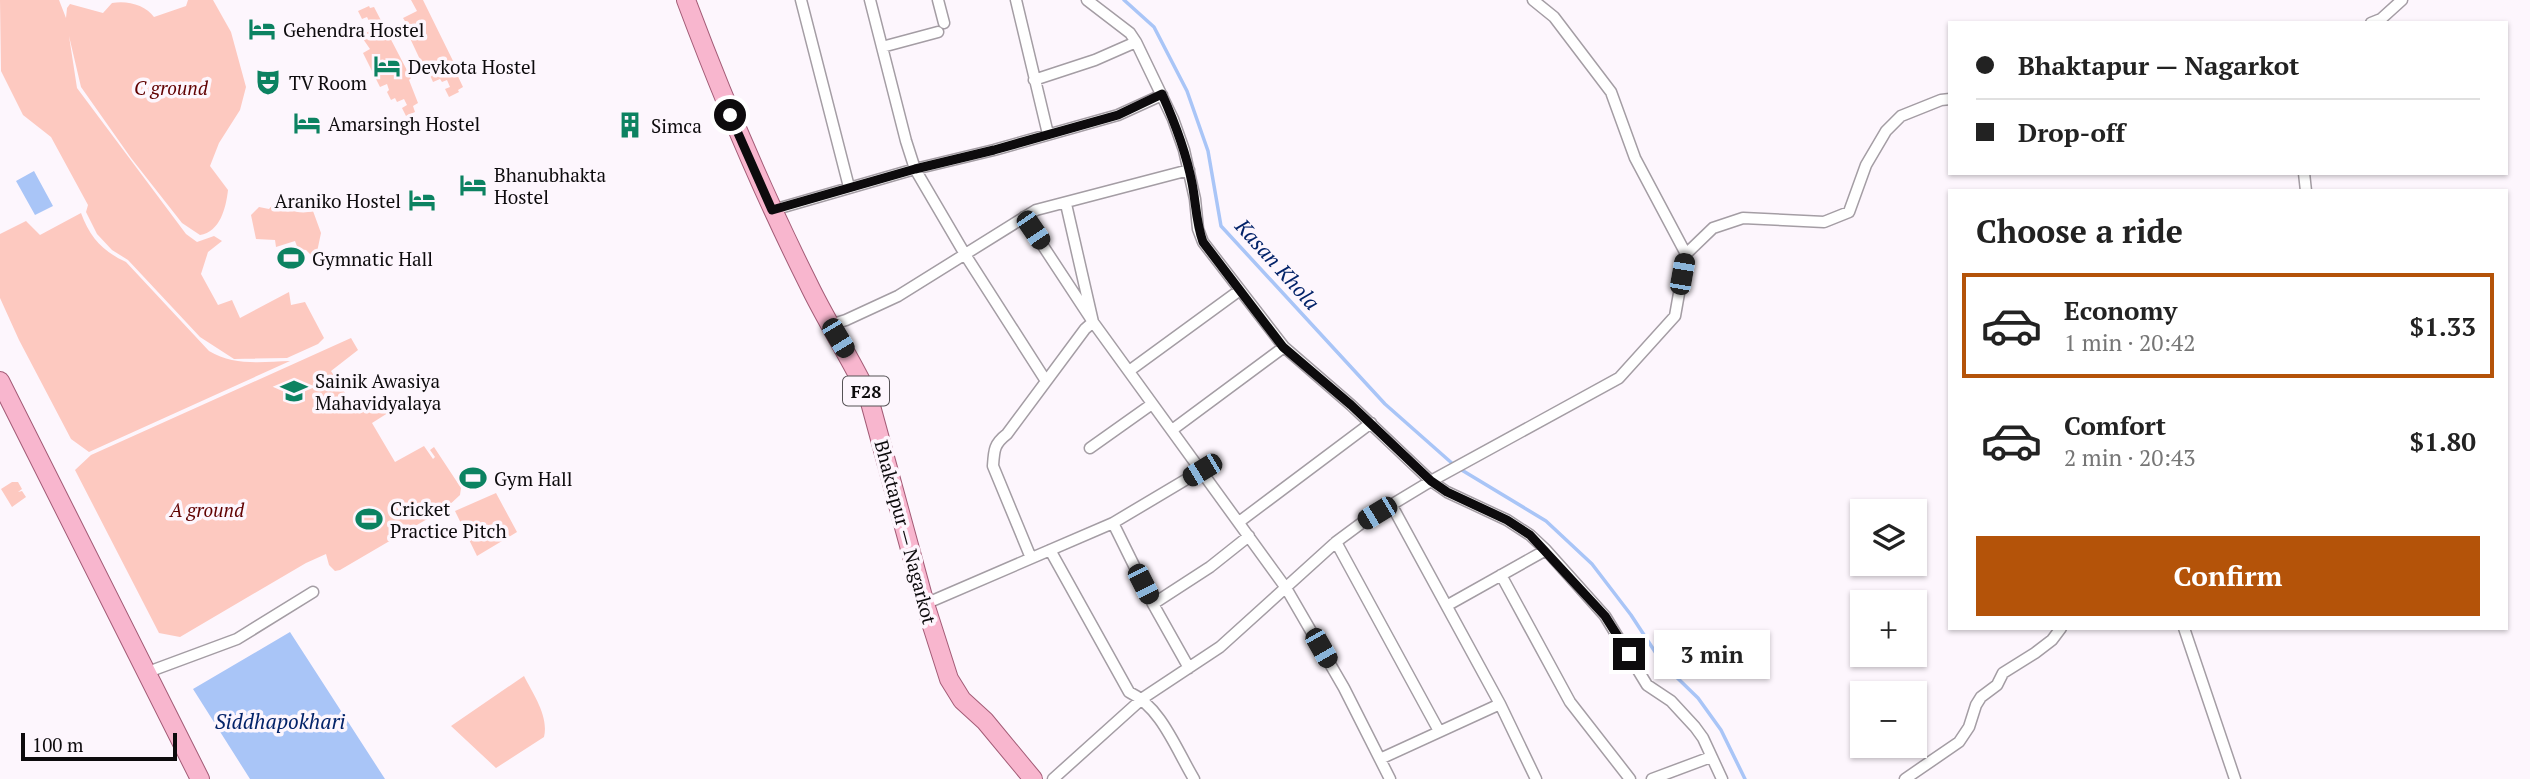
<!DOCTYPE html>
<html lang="en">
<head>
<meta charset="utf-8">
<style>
	:root { --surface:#fff; --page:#f2f2f2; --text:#222; --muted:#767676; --line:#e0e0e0; --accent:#b45309 }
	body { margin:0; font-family:"PT Serif",serif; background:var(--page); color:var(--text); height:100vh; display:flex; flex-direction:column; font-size:26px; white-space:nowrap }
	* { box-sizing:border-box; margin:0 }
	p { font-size:23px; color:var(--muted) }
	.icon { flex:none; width:38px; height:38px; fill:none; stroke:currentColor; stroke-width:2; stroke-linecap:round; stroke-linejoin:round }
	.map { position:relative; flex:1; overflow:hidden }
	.drawer { position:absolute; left:1948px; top:189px; width:560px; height:441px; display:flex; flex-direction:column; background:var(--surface); border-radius:0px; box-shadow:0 2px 5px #0004 }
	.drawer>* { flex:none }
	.guide { position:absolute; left:1948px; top:21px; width:560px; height:154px; border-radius:0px; box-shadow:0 2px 5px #0004; display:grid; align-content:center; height:154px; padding:0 28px; background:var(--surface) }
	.buttons { position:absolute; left:1850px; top:499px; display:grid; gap:14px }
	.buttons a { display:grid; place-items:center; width:77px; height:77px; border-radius:0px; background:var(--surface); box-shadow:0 2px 5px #0004; font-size:35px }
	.scale { position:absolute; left:21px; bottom:18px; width:156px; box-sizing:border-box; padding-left:7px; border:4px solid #0d0b0d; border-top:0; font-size:19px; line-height:24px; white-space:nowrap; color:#0d0b0d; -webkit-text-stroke:5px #fdf6fd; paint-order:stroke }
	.end { position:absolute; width:32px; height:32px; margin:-16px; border:9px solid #0d0b0d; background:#fff; box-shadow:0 0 0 4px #fff }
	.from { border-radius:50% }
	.bubble { position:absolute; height:49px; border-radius:0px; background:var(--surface); box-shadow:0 2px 5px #0004; font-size:23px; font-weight:600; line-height:49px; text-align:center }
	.car { position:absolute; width:21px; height:42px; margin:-21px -10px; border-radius:9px; box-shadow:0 0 5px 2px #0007; background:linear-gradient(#222 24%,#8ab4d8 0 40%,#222 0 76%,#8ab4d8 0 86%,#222 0) }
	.guide b { display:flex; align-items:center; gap:24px; height:66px; font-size:26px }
	.guide b+b { border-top:2px solid var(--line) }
	.guide i { width:18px; height:18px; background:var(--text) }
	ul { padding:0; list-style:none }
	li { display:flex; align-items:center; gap:21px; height:105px; margin:0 14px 10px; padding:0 14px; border:4px solid transparent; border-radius:0px }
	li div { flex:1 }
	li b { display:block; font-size:26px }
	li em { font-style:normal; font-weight:600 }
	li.active { border-color:var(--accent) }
	li>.icon { width:63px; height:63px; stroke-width:1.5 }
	h2 { padding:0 28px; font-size:32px; line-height:84px }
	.action { display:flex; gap:14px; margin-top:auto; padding:14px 28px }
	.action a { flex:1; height:80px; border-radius:0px; background:var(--accent); color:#fff; font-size:28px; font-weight:600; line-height:80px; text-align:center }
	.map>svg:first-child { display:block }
	.green { fill:#fdc9c0 }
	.water { fill:#a9c5f7 }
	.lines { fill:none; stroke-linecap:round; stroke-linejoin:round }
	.stream { stroke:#a9c5f7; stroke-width:3.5 }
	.street-casing { stroke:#a49da4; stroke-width:13 }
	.primary-casing { stroke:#a35b76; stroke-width:20 }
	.street { stroke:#fff; stroke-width:10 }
	.primary { stroke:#f8b6ce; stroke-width:18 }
	.route { stroke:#0d0b0d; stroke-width:9 }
	.labels { text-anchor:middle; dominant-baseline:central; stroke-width:7; stroke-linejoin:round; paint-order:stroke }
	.shield { fill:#fdf6fd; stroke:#555255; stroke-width:2 }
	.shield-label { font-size:18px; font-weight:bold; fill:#0d0b0d }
	.poi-label { font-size:19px; fill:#0d0b0d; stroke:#fdf6fd; text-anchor:start }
	.park-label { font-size:19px; font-style:italic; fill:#600000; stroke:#fdf6fd }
	.street-label { font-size:19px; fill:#0d0b0d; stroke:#fdf6fd }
	.water-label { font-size:21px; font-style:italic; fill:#032369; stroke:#fdf6fd }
</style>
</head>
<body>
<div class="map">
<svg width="2530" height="779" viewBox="0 0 2530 779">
	<rect width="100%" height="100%" fill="#fdf6fd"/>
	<path class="green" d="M0 0H59L66 18 67 8 70 4 103 13 112 3C127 0 146 5 154 17L186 6 188 0H213L231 32 246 87 240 110 219 143 210 166 228 190C226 208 220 232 200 235L182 223 131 158 81 87 69 36 77 88 186 234 197 242 214 236 222 241 208 252 201 274 218 305 232 300 240 318 289 292 291 305 305 302 324 338 318 344 287 358 234 359 200 337 128 260 112 250 97 234 86 212 88 205 51 137 23 115 1 71Z
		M411 0H423L456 67 454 68 463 87 458 90 459 92 449 97 445 89 450 87 447 80 442 82 440 79 433 82 429 73 432 72 430 67 424 68 408 34 412 32 403 18 417 11Z
		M369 6 370 8 374 7 411 78 409 80 418 103 413 106 415 112 406 116 402 108 407 105 404 99 397 102 395 98 391 100 387 92 389 90 387 84 380 87 363 53 370 49 361 36 373 29 367 17 362 19 358 11Z
		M275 202C288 210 299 215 313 211L321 233 317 252 311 255 306 250 298 249 295 241 276 247 275 240 256 239 251 215 259 207 269 209Z
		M81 213C90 237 102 251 126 262L209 351C234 366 262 362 290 361L89 452 71 439 19 340 0 298V234L26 221 40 235Z
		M351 338 358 350 331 371 358 413 379 400 391 411 372 423 395 462 424 446 433 459 435 457 430 450 434 447 461 488 460 495 446 508 340 570 335 571 329 565 326 554 306 563 180 637 159 633 75 470 91 455Z
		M12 482H18L22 489 18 492 22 491 26 497 12 507 1 489Z
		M496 493 517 532 477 556 455 511Z
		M524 676C533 694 549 716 544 737L496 768 451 726Z"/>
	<path class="water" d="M34 171 53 206 35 215 16 181Z
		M290 632 385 779H250L193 689Z"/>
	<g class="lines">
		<path class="stream" d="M1124 0 1154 27 1187 91 1208 151 1221 226 1385 404 1454 465
			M1460 469 1546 521 1592 564 1631 615 1663 664 1698 698 1721 730 1745 779"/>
		<g class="street-casing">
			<path id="street" d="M801 0 849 187
				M870 0 906 141 915 169 966 256 1046 381
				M938 0 944 23
				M1016 0 1048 134
				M1087 0 1130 33 1136 42 1173 119 1184 150 1195 199 1198 229 1203 242 1284 347 1351 405 1431 481 1447 492 1507 520 1530 535 1546 550 1605 616 1647 685 1671 701 1695 727 1703 738 1722 779
				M2371 23 2381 19 2402 0
				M882 47 938 32
				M1034 80 1095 60 1136 42
				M2304 173 2306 191
				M773 210 915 169 994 150 1118 115 1162 95
				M1024 217 1093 322 1286 588 1344 688 1390 779
				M1686 254 1713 228 1743 218 1824 222 1849 212 1866 165 1886 131 1901 116 1941 100 1950 99
				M830 325 846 320 898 296 1036 210 1189 170
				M1129 371 1240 290
				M1172 430 1284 347
				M1090 448 1152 404
				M1391 504 1500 704 1536 779
				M1239 522 1371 423
				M1113 523 1153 604 1189 668
				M1336 542 1439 731
				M1050 550 1129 692C1161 707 1176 749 1194 779
				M1031 558 993 466C994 450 994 444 1007 434L1085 329 1093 322 1066 204
				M1501 575 1570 702 1630 779
				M925 604 1113 523 1202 470
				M1153 604 1210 567 1249 536
				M1448 605 1546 550
				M2184 628 2235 779
				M148 672 237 639 313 592
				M1380 759 1500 704
				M1053 779 1143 698 1220 647 1336 542 1363 522 1431 481 1619 378 1675 316 1686 254 1635 158 1611 92 1554 17 1533 0
				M1652 779 1711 757
				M1905 779 1959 742 1969 727 1976 705 1981 697 1997 685 2003 673 2035 653 2052 640 2061 628"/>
		</g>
		<g class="primary-casing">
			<path id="primary" d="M686 0C722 96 762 191 808 283 826 321 850 357 868 395L925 604 949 679 962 700 985 721 1033 779
				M0 381 200 779"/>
		</g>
		<use href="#street" class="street"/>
		<use href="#primary" class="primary"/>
	</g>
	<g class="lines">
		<path class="route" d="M730 115 772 210 915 169 994 150 1118 115 1162 94C1175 123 1186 152 1192 183 1196 203 1196 223 1203 242L1283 347 1351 405 1431 481 1447 492 1507 520 1530 535 1605 616 1629 654"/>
	</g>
	<defs>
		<g id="hotel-bare" transform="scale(2.1)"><path d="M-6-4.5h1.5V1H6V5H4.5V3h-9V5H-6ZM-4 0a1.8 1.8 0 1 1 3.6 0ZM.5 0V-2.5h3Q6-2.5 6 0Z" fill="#0c8261" stroke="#fdf6fd" stroke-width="2.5" paint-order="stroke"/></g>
		<g id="theatre-bare" transform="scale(2.1)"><path d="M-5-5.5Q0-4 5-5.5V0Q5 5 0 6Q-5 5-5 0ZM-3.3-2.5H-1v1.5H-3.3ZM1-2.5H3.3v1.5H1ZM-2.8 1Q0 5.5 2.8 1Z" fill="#0c8261" stroke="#fdf6fd" stroke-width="2.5" paint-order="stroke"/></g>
		<g id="building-bare" transform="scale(2.1)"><path d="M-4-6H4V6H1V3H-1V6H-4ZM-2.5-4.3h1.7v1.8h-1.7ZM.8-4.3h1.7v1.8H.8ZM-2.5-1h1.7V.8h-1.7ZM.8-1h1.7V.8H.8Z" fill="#0c8261" stroke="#fdf6fd" stroke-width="2.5" paint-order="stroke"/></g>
		<g id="stadium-bare" transform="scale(2.1)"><path d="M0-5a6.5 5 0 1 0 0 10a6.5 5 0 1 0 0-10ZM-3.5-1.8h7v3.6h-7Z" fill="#0c8261" stroke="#fdf6fd" stroke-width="2.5" paint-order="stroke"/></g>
		<g id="school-bare" transform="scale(2.1)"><path d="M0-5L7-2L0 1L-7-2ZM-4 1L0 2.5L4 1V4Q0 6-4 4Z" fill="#0c8261" stroke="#fdf6fd" stroke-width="2.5" paint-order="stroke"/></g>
	</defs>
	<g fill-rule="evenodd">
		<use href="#hotel-bare" x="262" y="29"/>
		<use href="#hotel-bare" x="387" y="66"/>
		<use href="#theatre-bare" x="268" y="82"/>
		<use href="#hotel-bare" x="307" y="123"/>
		<use href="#building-bare" x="630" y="125"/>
		<use href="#hotel-bare" x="473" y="185"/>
		<use href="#hotel-bare" x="422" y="200"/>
		<use href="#stadium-bare" x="291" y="258"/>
		<use href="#school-bare" x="294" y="391"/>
		<use href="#stadium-bare" x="473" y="478"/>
		<use href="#stadium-bare" x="369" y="519"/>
	</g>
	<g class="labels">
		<rect class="shield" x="843" y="376.5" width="46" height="29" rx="5"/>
		<g class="shield-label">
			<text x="866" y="391">F28</text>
		</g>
		<g class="poi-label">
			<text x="283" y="29">Gehendra Hostel</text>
			<text x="408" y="66">Devkota Hostel</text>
			<text x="289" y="82">TV Room</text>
			<text x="328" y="123">Amarsingh Hostel</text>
			<text x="651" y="125">Simca</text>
			<text x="494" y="174">Bhanubhakta<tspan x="494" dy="22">Hostel</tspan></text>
			<text x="401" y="200" text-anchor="end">Araniko Hostel</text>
			<text x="312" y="258">Gymnatic Hall</text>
			<text x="315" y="380">Sainik Awasiya<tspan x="315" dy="22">Mahavidyalaya</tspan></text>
			<text x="494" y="478">Gym Hall</text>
			<text x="390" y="508">Cricket<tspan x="390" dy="22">Practice Pitch</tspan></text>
		</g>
		<g class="park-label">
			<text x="171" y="87">C ground</text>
			<text x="207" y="509">A ground</text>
		</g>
		<g class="street-label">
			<text transform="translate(906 532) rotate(75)">Bhaktapur — Nagarkot</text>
		</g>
		<g class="water-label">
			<text transform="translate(1278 264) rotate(48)">Kasan Khola</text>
			<text x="280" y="721">Siddhapokhari</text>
		</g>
	</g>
</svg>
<div class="buttons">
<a><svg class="icon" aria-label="layers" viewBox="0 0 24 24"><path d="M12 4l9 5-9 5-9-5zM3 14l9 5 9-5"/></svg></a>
<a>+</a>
<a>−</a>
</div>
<div class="scale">100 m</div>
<i class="end from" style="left:730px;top:115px"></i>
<i class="end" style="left:1629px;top:654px"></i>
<div class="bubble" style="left:1654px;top:630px;width:116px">3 min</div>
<i class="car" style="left:1033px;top:230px;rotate:146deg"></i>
<i class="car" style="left:1682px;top:274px;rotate:10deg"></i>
<i class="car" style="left:838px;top:338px;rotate:149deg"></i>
<i class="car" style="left:1202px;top:470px;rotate:239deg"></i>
<i class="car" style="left:1377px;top:513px;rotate:239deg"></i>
<i class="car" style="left:1143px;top:584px;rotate:153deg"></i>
<i class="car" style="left:1321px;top:648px;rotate:150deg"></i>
<div class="guide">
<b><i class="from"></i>Bhaktapur — Nagarkot</b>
<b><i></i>Drop-off</b>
</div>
<section class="drawer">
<h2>Choose a ride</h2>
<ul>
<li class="active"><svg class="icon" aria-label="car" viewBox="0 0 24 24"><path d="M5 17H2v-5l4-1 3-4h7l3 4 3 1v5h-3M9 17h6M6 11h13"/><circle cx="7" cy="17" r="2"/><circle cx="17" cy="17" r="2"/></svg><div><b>Economy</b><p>1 min · 20:42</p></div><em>$1.33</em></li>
<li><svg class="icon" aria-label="car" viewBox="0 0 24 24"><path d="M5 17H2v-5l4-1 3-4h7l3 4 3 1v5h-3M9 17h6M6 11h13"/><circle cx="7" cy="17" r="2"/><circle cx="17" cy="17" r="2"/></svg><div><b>Comfort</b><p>2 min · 20:43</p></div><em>$1.80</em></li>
</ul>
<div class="action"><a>Confirm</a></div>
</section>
</div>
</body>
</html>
